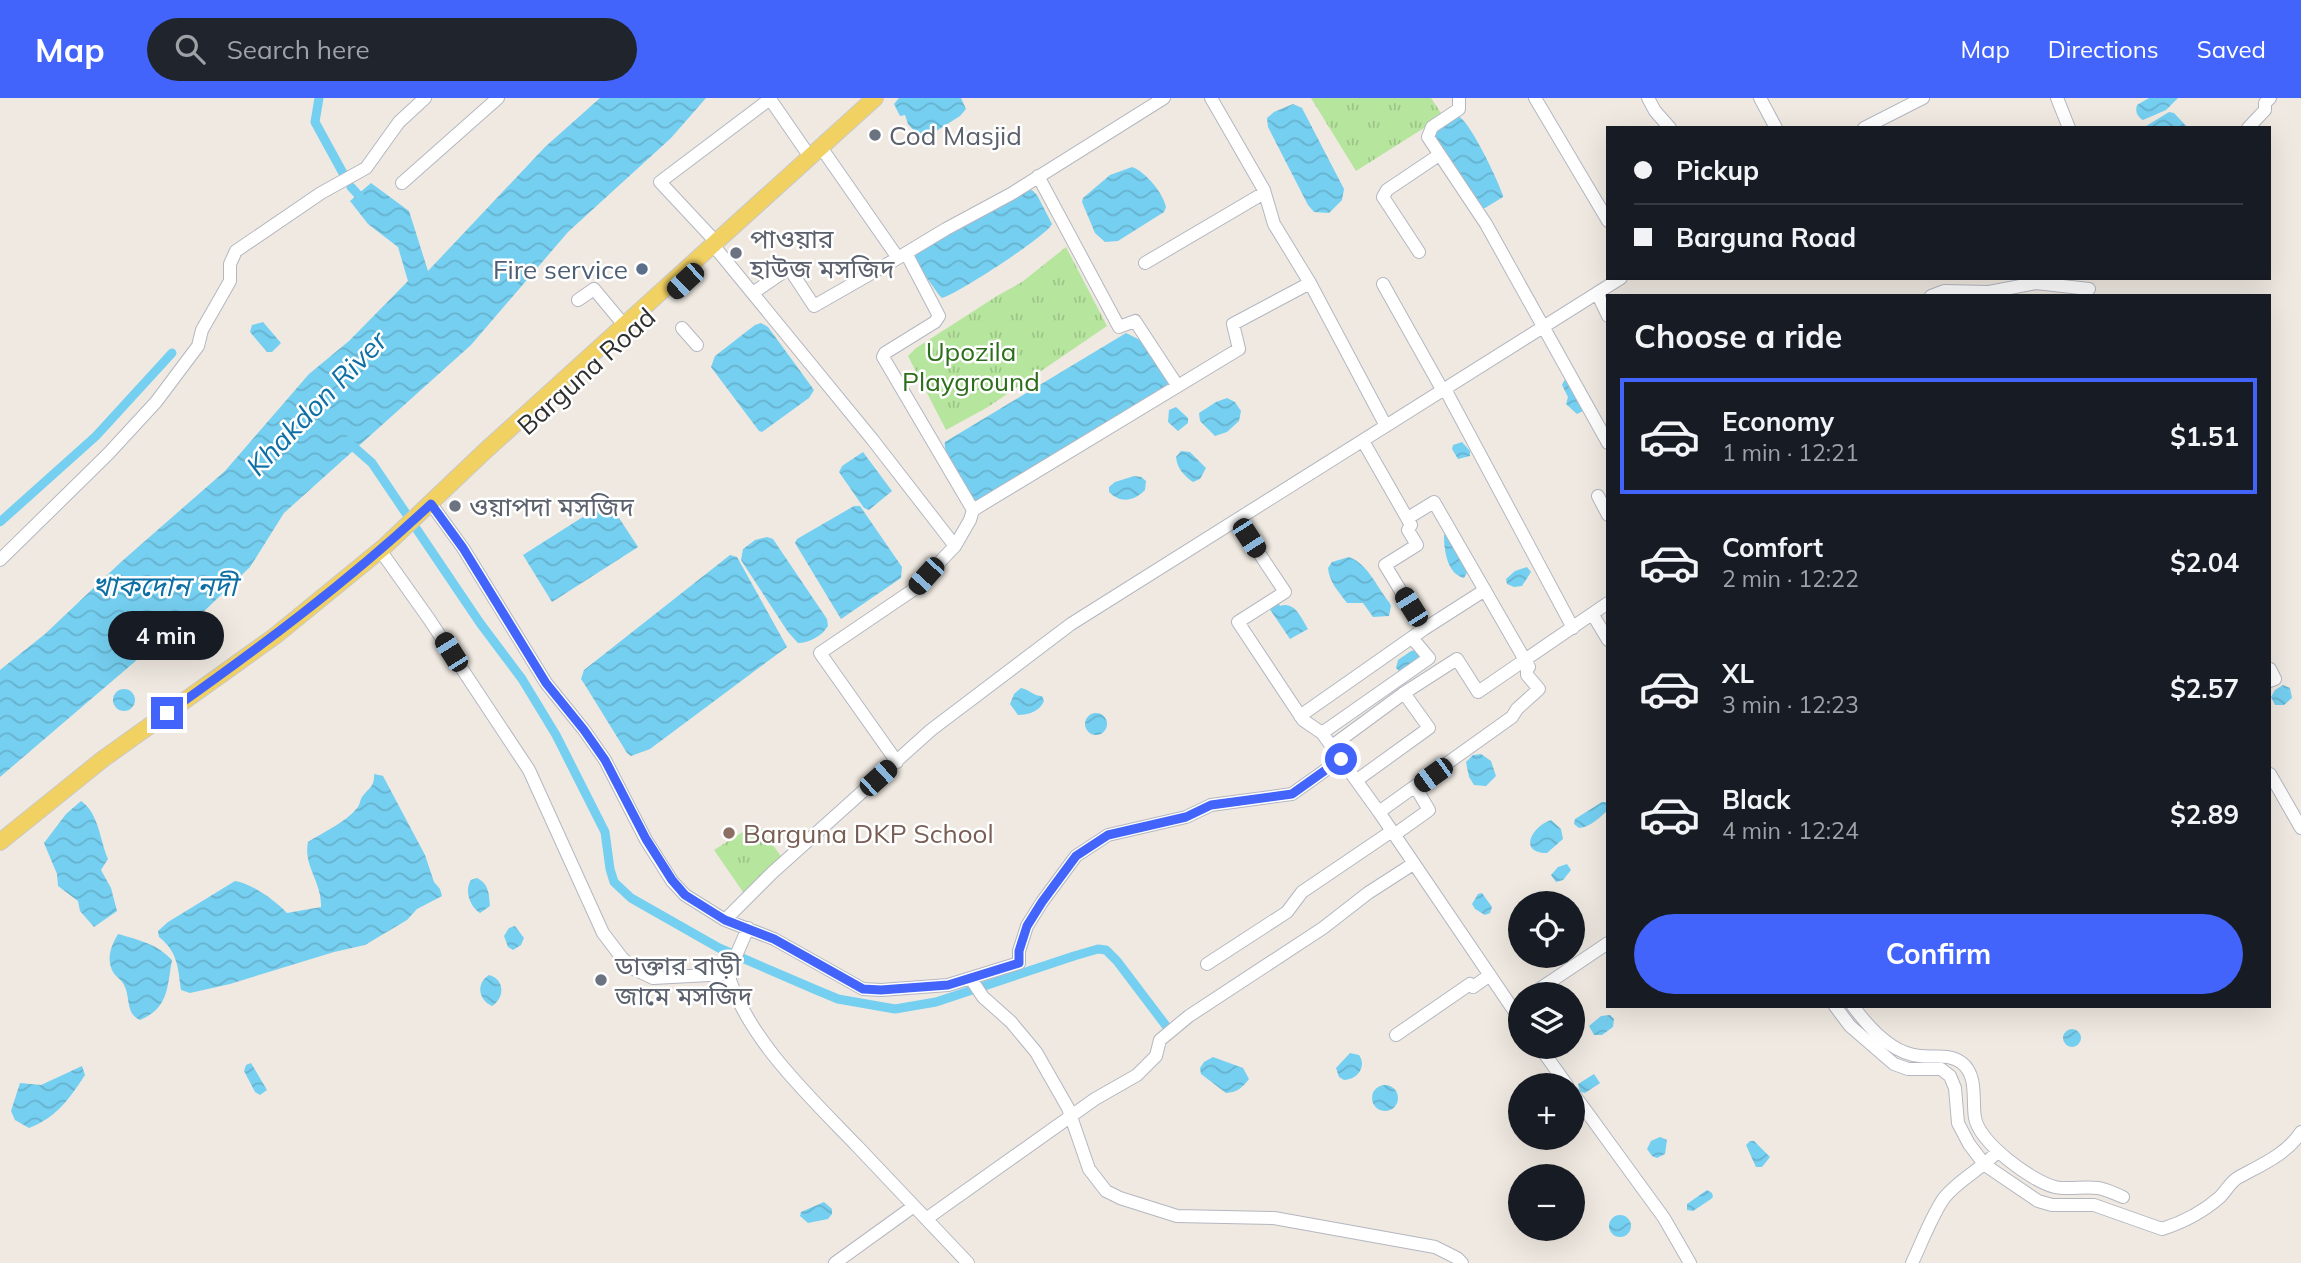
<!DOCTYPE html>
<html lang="en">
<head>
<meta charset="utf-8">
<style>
	:root { --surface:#171b24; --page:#20242c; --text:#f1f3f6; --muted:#9ea1a6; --line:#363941; --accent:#4264fb }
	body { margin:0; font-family:Mulish,"Noto Sans Bengali",sans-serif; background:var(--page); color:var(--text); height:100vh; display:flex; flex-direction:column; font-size:26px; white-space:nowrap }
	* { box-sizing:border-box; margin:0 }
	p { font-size:23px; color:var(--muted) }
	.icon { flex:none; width:38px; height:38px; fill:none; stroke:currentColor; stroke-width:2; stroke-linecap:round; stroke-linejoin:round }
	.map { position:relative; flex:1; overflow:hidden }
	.sheet { position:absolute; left:1606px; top:196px; width:665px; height:714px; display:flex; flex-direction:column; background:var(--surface); border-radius:0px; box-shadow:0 7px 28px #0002 }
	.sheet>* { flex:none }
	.hud { position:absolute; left:1606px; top:28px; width:665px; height:154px; border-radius:0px; box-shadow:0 7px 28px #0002; display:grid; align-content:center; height:154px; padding:0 28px; background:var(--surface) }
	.tools { position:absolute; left:1508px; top:793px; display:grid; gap:14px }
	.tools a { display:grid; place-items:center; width:77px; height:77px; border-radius:50%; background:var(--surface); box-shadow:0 7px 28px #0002; font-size:35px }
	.end { position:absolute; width:32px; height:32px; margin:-16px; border:9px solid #4264fb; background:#fff; box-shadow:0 0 0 4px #fff }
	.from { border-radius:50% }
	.bubble { position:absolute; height:49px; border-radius:24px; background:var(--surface); box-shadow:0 7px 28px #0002; font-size:23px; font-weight:700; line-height:49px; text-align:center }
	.car { position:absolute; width:21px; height:42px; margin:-21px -10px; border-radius:9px; box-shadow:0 0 5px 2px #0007; background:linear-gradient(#222 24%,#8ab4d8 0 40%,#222 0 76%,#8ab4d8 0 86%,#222 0) }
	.hud b { display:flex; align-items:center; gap:24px; height:66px; font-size:26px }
	.hud b+b { border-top:2px solid var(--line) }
	.hud i { width:18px; height:18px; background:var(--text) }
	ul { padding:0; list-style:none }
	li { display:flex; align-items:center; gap:21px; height:116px; margin:0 14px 10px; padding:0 14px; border:4px solid transparent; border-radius:0px }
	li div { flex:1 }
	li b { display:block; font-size:26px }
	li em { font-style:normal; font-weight:700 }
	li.current { border-color:var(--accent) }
	li>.icon { width:63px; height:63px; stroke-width:1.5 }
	h2 { padding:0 28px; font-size:32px; line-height:84px }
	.cta { display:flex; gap:14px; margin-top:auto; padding:14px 28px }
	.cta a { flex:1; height:80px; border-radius:42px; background:var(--accent); color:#fff; font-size:28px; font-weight:700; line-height:80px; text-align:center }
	header { display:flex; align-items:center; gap:42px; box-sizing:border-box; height:98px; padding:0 35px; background:var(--accent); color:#fff }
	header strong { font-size:33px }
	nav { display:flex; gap:38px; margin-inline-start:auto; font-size:24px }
	.search { width:490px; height:63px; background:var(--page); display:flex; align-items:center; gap:18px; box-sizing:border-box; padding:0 24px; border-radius:38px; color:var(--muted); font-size:26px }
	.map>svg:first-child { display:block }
	.park { fill:url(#park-tufts) }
	.water { fill:url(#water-waves) }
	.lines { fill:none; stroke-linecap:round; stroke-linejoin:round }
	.canal { stroke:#75cff0; stroke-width:9 }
	.minor-casing { stroke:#b4b7c1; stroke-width:14 }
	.major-casing { stroke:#c9c9c9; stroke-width:18 }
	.minor { stroke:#fff; stroke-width:12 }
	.major { stroke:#f2d163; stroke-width:16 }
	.route { stroke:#4264fb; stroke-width:9 }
	.worship-dot { fill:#6b7280; stroke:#fff; stroke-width:2.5 }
	.service-dot { fill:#5c6f8a; stroke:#fff; stroke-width:2.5 }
	.education-dot { fill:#8d6e63; stroke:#fff; stroke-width:2.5 }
	.labels { text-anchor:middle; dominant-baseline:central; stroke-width:5; stroke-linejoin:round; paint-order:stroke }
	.worship-label { font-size:26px; fill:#5b616d; stroke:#fff; text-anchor:start }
	.service-label { font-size:26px; fill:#4e5e75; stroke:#fff; text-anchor:end }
	.park-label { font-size:26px; fill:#2c6e1b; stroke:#fff }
	.street-label { font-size:26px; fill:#2e2e2e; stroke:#fff }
	.education-label { font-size:26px; fill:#785e54; stroke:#fff; text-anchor:start }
	.water-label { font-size:28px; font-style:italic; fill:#0d6fa3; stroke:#fff }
</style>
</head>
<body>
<header>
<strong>Map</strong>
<div class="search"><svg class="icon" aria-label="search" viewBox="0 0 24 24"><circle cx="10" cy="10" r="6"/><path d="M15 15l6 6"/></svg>Search here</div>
<nav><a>Map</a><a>Directions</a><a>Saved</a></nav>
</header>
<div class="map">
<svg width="2301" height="1165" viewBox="0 0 2301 1165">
	<defs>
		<pattern id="park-tufts" width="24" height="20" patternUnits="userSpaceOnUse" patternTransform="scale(1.75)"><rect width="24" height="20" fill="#b6e59e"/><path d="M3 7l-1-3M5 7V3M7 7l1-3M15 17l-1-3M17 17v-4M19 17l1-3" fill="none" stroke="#9dc588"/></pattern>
		<pattern id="water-waves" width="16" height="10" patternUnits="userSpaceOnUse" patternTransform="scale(1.75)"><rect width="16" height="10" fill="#75cff0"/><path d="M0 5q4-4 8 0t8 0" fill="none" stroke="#66b2ce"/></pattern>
	</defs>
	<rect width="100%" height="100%" fill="#efe9e1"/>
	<path class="park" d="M1311 0H1431L1443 18 1356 73Z
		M1066 149 1107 228 988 309 946 332 908 258 916 250 997 198 1022 184Z
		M757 725 783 761 743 794 714 752Z"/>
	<path class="water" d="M600 0H706L671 40 568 134 471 247 284 415 250 469 196 521 145 555 0 679V572L45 536 121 464 225 373 309 276 349 243 408 183 398 149 368 126 350 103 371 85 409 113 428 173 545 49Z
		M899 0H961L966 11 960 18 922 42 908 26 905 17 900 18 894 6Z
		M2149 0H2178L2166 12 2143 22C2137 18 2135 14 2137 7Z
		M1293 6 1302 10 1344 91 1342 102 1329 115 1314 114 1308 107 1268 29 1267 20 1274 14Z
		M2169 14 2174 15 2188 30H2143Z
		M1457 17C1471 24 1497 81 1503 97V99L1485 110H1480L1431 35Z
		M1132 69C1146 74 1163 95 1166 109L1164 114 1118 143 1105 144 1095 135 1082 104 1083 100 1110 77Z
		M1032 92 1037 97 1052 126C1047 138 957 196 942 200L939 197 917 166 915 155 1027 93Z
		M263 224 281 245 272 254H267L250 234 252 227Z
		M761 225 768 229 814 292 809 300 762 334 759 333 711 269 715 258 755 227Z
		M1126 235 1142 243 1172 287 977 404C966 394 942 357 945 344Z
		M1570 279 1587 311 1577 316 1566 306 1568 299 1562 287 1565 281Z
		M1227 300 1235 304 1241 313 1239 323 1227 334 1215 338 1200 323 1199 315 1216 304Z
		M1176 309 1188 320V325L1178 333 1168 324 1169 312Z
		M1462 344 1470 353V358L1458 361 1452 351 1453 347Z
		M1181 353 1190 354 1206 370 1200 381 1193 384C1184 378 1177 370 1176 359Z
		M863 354 892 393 869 412 864 410 839 374 842 368Z
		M1134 378 1141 379 1146 383 1145 392C1134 403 1121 406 1109 394V389L1115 384Z
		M608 403 638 449 552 504 523 457Z
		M854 408H860L902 469 901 480 841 521 795 445 797 441Z
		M1447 435 1468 473 1464 480C1447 476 1444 452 1444 437Z
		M767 439 773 441 827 521 828 528C822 538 809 545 798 545L788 534 741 462 743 451 755 442Z
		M730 457 737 459 787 549 650 651 631 658 627 655 585 587 581 581 584 572Z
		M1349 459C1368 466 1376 488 1389 504L1391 508 1389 518 1373 519 1363 505H1347C1339 494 1329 484 1328 470L1332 464Z
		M1527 469 1531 474 1522 488 1514 489 1507 486 1506 481 1515 473Z
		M1278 504 1280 508C1295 503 1301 520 1308 531L1290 541 1269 510Z
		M1416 552 1421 559 1405 573H1399L1396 570 1398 562 1411 553Z
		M2283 587 2290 590 2292 600 2284 607H2275L2271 599 2275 592Z
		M1021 590C1029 591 1033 598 1042 598L1044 603C1040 613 1029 617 1018 617L1010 606 1014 596Z
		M113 602a11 11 0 1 1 22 0a11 11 0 1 1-22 0Z
		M1085 626a11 11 0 1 1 22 0a11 11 0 1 1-22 0Z
		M1481 656 1491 663 1496 678 1486 688 1474 687 1469 679 1466 664 1473 657Z
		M374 676 383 678 425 757 434 784 440 791 442 798 417 811 407 822 365 847 334 854 230 886 190 895 181 892C178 870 178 854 159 839L158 833 168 824 235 783C251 785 276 803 287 815L321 809C322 784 303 768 308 744 325 733 345 725 358 709 360 706 360 702 362 699 368 690 375 689 374 676Z
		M81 703C99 715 100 743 108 761L101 772 111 790 117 813 94 829 80 813 78 803 58 788 57 776 44 745 66 716Z
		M1602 704H1608V712C1600 719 1591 729 1579 730L1574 726 1575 721Z
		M1551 722 1561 731 1563 741 1547 755C1518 755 1531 729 1551 722Z
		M1567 766 1571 772 1563 782 1556 784 1551 777 1558 769Z
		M477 780C489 786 489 796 490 808L480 815C470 809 464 792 471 782Z
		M1482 795 1492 809 1490 815 1485 817 1475 811 1472 806 1478 796Z
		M515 828 524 840 521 847 513 852 508 849 504 838 509 830Z
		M118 836C139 842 157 846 172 862 167 889 169 910 140 922 125 915 131 900 124 887 122 882 116 879 113 874 106 861 111 848 118 836Z
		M489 877C505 881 505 900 492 908 478 902 476 885 489 877Z
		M1610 917 1614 921 1613 929 1602 937H1594L1589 928 1601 918Z
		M2063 940a9 9 0 1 1 18 0a9 9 0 1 1-18 0Z
		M1350 955 1359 957C1367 968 1358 982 1344 982L1339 979 1336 970Z
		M1213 959 1243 970 1249 981C1242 990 1238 994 1226 995L1201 976 1200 970 1204 964Z
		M251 965 267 992 260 997 255 994 244 973 246 967Z
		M82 968 85 977C70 1000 56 1020 29 1030L15 1022 11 1013 20 985 41 987Z
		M1594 976 1600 985 1585 995 1580 994 1578 986Z
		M1372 1000a13 13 0 1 1 26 0a13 13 0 1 1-26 0Z
		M1660 1039 1667 1042 1665 1056 1657 1060 1652 1058 1647 1051 1651 1043Z
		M1750 1043H1754L1770 1059 1762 1069H1756L1746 1047Z
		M1707 1092 1712 1095 1713 1099 1711 1101 1693 1113 1687 1112V1106Z
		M824 1104 832 1111V1116L828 1121 808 1125 800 1118 801 1114Z
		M1609 1128a11 11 0 1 1 22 0a11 11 0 1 1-22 0Z"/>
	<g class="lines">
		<path class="canal" d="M319 0 315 24 344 77
			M351 89 364 103
			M347 343 372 365 480 525 522 581 556 637 605 734 610 771 614 784 631 800 719 850 814 891 838 901 895 911 936 904 1074 858 1098 851 1106 852 1117 863 1167 929
			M0 424 96 338 172 255"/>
		<g class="minor-casing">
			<path id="minor" d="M1211 0 1264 92 1274 126 1310 185 1386 328
				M1459 0V11L1432 29 1428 39 1486 126 1608 345
				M1535 0 1608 123
				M1648 0 1655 13 1670 30
				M1760 0 1776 30
				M2057 0 2069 30
				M1864 30 1923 0
				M2248 30 2265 12V5L2270 0
				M825 55 898 160 946 131 1011 96 1164 0
				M1038 78 1119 229 1135 223 1177 287
				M402 85 498 0
				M716 144 660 84 770 1 810 59
				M718 153 872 341 955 448
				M1419 154 1383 99 1387 92 1439 57
				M1145 165 1264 95
				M1383 186 1443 293
				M753 195 789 170 814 208 898 160
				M1597 195 1608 218
				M1931 198 1944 193 1989 194 2036 185 2089 191
				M578 202 594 191 624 227
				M682 230 697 247
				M1445 291 1573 530
				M1363 343 1411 427 1408 432 1417 447 1385 467 1424 531
				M1598 398 1608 417
				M431 406 463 450 546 585 584 632 605 662 646 742 672 783 685 797 725 822 774 841 863 891 881 892 948 887 1019 865V853L1027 828 1042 804 1076 758 1108 737 1186 719 1211 707 1292 696 1341 661
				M973 412 1239 251 1233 226 1310 185
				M1237 422 1285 494 1238 524 1303 622 1322 635 1379 714 1521 923
				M380 452 429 521 529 672 603 835 622 860 634 871 653 880 728 876C748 942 811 1000 858 1049 895 1088 931 1126 968 1165
				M0 462 108 356 156 304 198 248 202 232 230 183V166L236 153 321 95 366 70 399 24 425 0
				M1593 517 1608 542
				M2270 571 2275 581 2270 583
				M1300 618 1424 531 1485 492
				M1322 635 1429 560 1413 541
				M1332 648 1404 595
				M897 664 820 555 913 492 955 448 970 422 973 412 883 259 885 255 935 224 939 218 906 155
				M2270 676 2301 730
				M1357 682 1429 630 1404 595 1457 561 1478 594 1608 505
				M1379 714 1512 619 1517 611 1539 591 1527 577V571L1529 569 1434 404 1408 420
				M1394 737 1429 712 1416 690
				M725 822 772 775 931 632 1071 526 1621 180
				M1207 866 1287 814 1302 794 1392 733
				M728 876 748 830
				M965 882 971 881 983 899 1011 924 1036 954 1068 1010 1089 1071 1106 1093 1120 1100 1177 1118 1274 1120 1435 1149 1457 1160 1462 1165
				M1532 896 1608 845
				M1835 908 1850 928 1894 966 1908 971H1941L1950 978 1955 990 1958 1025 1969 1046 1985 1067 2038 1103 2052 1107H2094L2162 1131C2184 1124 2203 1114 2220 1099 2226 1093 2231 1083 2239 1079 2261 1067 2287 1056 2301 1034
				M1853 908C1869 930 1892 956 1920 958 1934 960 1949 955 1962 965 1978 978 1972 1002 1975 1020 1980 1045 2031 1083 2055 1089 2068 1092 2083 1088 2098 1090 2106 1091 2115 1096 2123 1099
				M1396 937 1470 886 1473 889 1490 877
				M1539 948 1567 987
				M1573 995 1664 1120 1690 1165
				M926 1121 1095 1001 1137 977 1156 958 1160 942 1189 918 1323 830 1368 795 1413 766
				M835 1165 914 1108
				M1912 1165C1922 1144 1931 1119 1944 1100 1959 1081 1982 1071 1998 1053"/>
		</g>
		<g class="major-casing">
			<path id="major" d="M0 744 103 661 275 538 384 449 484 354 875 0"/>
		</g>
		<use href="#minor" class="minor"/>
		<use href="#major" class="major"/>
	</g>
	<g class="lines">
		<path class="route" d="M167 615C259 550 349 483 431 406L463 450 546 585 584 632 605 662 646 741 672 782 685 797 725 822 774 841 863 891 881 892 948 887 1019 865V853L1027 828 1042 804 1076 758 1108 737 1186 719 1211 707 1292 696 1341 661"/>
	</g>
	<g class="worship-dot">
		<circle cx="875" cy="37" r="7"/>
		<circle cx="736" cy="155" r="7"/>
		<circle cx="455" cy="408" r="7"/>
		<circle cx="601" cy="882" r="7"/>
	</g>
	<circle class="service-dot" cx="642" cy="171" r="7"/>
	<circle class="education-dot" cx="729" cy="735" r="7"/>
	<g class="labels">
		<g class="worship-label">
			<text x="889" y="37">Cod Masjid</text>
			<text x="750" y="140">পাওয়ার<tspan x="750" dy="30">হাউজ মসজিদ</tspan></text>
			<text x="469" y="408">ওয়াপদা মসজিদ</text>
			<text x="615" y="867">ডাক্তার বাড়ী<tspan x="615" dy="30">জামে মসজিদ</tspan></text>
		</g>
		<g class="service-label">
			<text x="628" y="171">Fire service</text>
		</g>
		<g class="park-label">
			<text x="971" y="253">Upozila<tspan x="971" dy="30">Playground</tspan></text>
		</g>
		<g class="street-label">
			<text transform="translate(586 273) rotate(-42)">Barguna Road</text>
		</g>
		<g class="education-label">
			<text x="743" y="735">Barguna DKP School</text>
		</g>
		<g class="water-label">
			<text transform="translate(316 305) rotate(-46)">Khakdon River</text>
			<text x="164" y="487">খাকদোন নদী</text>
		</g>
	</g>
</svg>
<div class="tools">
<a><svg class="icon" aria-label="locate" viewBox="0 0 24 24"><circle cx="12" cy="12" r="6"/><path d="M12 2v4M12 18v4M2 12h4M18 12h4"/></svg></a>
<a><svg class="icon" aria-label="layers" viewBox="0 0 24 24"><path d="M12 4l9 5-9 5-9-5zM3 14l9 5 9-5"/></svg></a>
<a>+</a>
<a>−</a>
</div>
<i class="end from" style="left:1341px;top:661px"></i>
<i class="end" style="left:167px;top:615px"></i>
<div class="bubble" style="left:108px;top:513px;width:116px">4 min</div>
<i class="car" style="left:685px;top:183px;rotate:227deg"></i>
<i class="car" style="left:1249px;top:440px;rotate:147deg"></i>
<i class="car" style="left:926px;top:478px;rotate:222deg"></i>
<i class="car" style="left:1411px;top:509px;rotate:328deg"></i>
<i class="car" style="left:451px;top:554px;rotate:328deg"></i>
<i class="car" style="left:1433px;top:677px;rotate:234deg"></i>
<i class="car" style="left:878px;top:680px;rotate:48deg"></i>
<div class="hud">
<b><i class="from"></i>Pickup</b>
<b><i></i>Barguna Road</b>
</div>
<section class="sheet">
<h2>Choose a ride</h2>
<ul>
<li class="current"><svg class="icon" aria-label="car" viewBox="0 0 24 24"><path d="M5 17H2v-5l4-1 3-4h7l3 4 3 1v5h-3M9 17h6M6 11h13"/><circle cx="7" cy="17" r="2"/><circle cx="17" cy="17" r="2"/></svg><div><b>Economy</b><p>1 min · 12:21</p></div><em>$1.51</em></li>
<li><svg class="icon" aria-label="car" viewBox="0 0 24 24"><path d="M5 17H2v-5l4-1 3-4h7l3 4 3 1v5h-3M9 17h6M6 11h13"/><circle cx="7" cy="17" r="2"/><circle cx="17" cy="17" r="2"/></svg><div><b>Comfort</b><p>2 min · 12:22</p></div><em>$2.04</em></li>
<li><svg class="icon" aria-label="car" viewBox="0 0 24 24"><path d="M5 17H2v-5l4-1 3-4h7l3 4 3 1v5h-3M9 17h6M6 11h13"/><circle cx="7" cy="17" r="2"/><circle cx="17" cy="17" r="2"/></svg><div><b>XL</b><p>3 min · 12:23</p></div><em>$2.57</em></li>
<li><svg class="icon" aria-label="car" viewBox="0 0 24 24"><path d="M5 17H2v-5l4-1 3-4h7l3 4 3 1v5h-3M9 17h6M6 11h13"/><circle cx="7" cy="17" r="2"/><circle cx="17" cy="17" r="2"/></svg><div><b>Black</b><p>4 min · 12:24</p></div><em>$2.89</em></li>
</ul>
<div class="cta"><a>Confirm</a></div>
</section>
</div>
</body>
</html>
